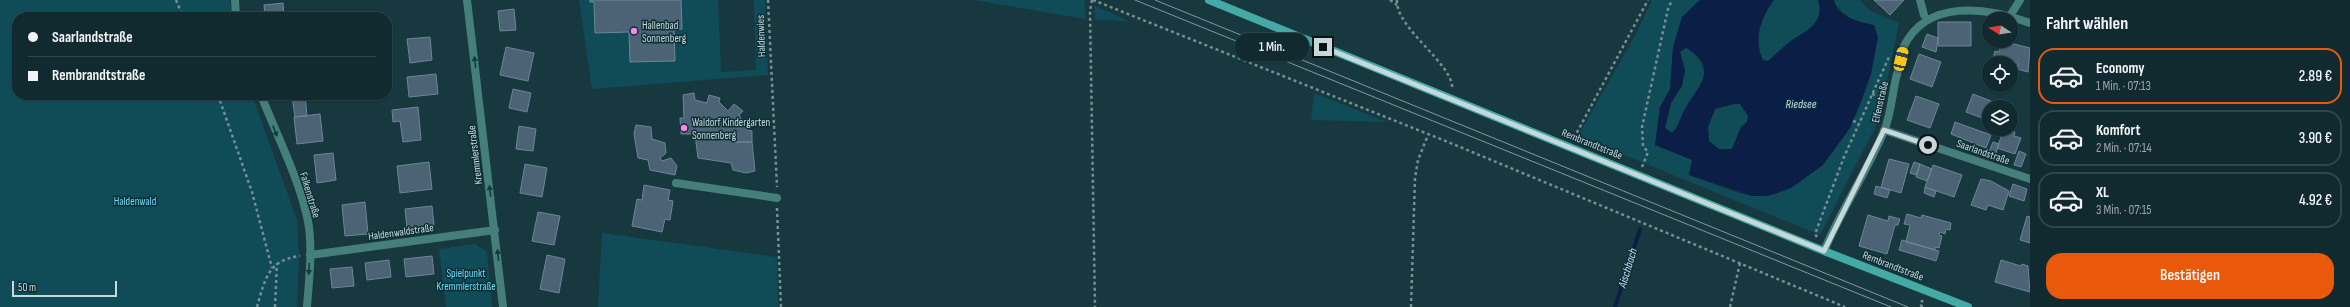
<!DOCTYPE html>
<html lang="de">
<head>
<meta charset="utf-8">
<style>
	:root { --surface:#112a2f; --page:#1e363b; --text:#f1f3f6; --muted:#9ca7aa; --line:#30464b; --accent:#ea580c }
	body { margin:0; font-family:"Sofia Sans Condensed",sans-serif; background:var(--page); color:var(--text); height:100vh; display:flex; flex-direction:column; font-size:15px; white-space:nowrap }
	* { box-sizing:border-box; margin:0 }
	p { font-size:13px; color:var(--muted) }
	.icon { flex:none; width:22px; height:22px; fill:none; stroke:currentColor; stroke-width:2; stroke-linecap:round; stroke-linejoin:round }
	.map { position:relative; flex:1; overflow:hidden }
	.side { display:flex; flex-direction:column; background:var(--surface); width:320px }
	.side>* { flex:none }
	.hud { position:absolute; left:12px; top:12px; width:380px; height:88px; border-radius:16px; box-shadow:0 1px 3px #0004,0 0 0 1px var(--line); display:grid; align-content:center; height:88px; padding:0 16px; background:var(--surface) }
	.needle { width:26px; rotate:282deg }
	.buttons { position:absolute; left:1982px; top:12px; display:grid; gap:8px }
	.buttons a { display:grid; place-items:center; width:36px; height:36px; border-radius:50%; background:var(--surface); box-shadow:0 1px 3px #0004,0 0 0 1px var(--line); font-size:20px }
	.scale { position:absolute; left:12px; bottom:10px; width:105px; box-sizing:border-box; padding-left:4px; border:2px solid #c6d8dc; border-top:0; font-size:11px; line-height:14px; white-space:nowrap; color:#c6d8dc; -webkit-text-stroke:3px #0c2e35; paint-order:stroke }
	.end { position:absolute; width:18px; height:18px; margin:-9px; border:5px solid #c6d8dc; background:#111; box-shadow:0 0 0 2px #111 }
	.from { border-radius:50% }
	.bubble { position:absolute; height:28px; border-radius:14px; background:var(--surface); box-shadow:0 1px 3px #0004,0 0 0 1px var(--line); font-size:13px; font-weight:600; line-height:28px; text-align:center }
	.car { position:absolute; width:12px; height:24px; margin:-12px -6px; border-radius:5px; box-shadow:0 0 3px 1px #0007; background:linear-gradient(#f5c518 24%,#345 0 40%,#f5c518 0 76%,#345 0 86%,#f5c518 0) }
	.hud b { display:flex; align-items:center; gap:14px; height:38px; font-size:15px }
	.hud b+b { border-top:1px solid var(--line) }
	.hud i { width:10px; height:10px; background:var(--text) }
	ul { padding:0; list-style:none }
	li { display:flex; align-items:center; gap:12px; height:56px; margin:0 8px 6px; padding:0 8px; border:2px solid var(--line); border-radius:16px }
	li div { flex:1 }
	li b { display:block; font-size:15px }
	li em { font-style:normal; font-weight:600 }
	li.current { border-color:var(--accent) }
	li>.icon { width:36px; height:36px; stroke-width:1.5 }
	h2 { padding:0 16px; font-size:18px; line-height:48px }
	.button { display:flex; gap:8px; margin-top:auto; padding:8px 16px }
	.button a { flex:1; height:46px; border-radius:16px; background:var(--accent); color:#fff; font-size:16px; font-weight:600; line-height:46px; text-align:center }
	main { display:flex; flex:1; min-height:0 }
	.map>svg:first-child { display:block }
	.green { fill:#104c58 }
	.water { fill:#0b1f46; fill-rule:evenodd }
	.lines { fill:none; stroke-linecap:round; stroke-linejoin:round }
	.stream { stroke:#0b1f46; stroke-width:4 }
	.building { fill:#4b6374; stroke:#6c8697 }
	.path { stroke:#768e94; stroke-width:2.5; stroke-dasharray:3 3; stroke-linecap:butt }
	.lane { stroke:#447f7c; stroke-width:8 }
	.street { stroke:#447f7c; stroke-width:8 }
	.secondary { stroke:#44aaa5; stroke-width:8 }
	.tram { stroke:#829a9f; stroke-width:1 }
	.oneway { fill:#143a40 }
	.route { stroke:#c6d8dc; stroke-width:5 }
	.poi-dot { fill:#fa87e7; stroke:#0c2e35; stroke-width:1.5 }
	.labels { text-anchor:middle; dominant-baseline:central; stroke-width:3; stroke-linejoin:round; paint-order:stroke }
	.poi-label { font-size:11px; fill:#c6d8dc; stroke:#0c2e35; text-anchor:start }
	.street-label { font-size:11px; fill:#c6d8dc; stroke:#0c2e35 }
	.park-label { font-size:11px; fill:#6adbf4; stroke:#0c2e35 }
	.water-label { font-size:12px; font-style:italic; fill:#c7d7f4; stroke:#0c2e35 }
</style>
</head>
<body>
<main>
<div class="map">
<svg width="2030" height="307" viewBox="0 0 2030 307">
	<rect width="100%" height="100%" fill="#17383f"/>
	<path class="green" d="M0 0H230L231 17H17V95H252L297 220 299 256 297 307H0Z
		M579 0H718L721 72 756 70 754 0H765L768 75 592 89Z
		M974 0H1084L1086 19Z
		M1652 0H1700L1682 17 1673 47 1670 89 1660 107 1655 145 1693 160 1689 175C1713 183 1741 198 1766 196 1780 195 1793 187 1804 179 1851 145 1868 92 1878 37 1867 28 1836 12 1834 0H1860L1870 11 1899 23 1879 120 1820 235 1578 136 1637 32Z
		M1774 0H1818C1825 22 1808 30 1793 40 1784 46 1776 54 1768 61L1763 60C1753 39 1761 17 1774 0Z
		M1094 5 1128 21 1095 20Z
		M1686 47C1698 56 1704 64 1705 79L1684 111 1678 127 1672 133 1665 128 1671 103 1682 86 1685 70 1680 52Z
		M1314 93 1386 122 1311 120Z
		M1740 103 1748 116 1747 122 1741 127 1732 149 1719 150 1709 141 1708 127 1715 109Z
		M602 233 777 257 778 307H598Z
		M475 244 487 252 492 307H446L439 249Z"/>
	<path class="water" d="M1700 0H1774C1761 17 1753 39 1763 60L1768 61C1776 54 1784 46 1792 40 1808 30 1825 22 1818 0H1834C1836 17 1860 22 1874 25L1878 37 1871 74 1861 102 1850 128 1823 165 1791 188 1767 196H1752L1689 175 1692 160 1655 145 1660 107 1670 89 1673 47 1682 17ZM1686 48C1720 68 1699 85 1685 109 1680 117 1679 126 1672 133L1665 128 1671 103 1682 86 1685 70 1680 52ZM1733 104H1740L1748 116 1747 122 1741 127 1732 149H1719L1709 141 1708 127 1715 109Z"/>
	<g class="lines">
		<path class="stream" d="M1615 307 1640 229"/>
	</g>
	<path class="building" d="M590 0H681L682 29 674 30 675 61 630 62 629 32 595 33 594 2H590Z
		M1874 0H1904L1890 15Z
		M283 3 284 17H265L264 5Z
		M514 9 516 30 500 31 498 11Z
		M1938 22H1971V46H1938Z
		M1927 34 1938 38 1936 52 1922 47Z
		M430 37 432 60 410 63 407 39Z
		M2002 41 2030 48 2028 72 2017 69 2018 63 2006 61V63H1992L1995 51 1999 52Z
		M506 47 534 53 528 81 500 75Z
		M1919 54 1941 62 1932 87 1910 79Z
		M436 74 438 94 409 97 407 77Z
		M513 89 531 93 527 112 509 108Z
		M694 93 695 100 707 103 709 95 720 98 719 102 728 111 734 104 743 111 739 115 747 130 752 131V142H734L733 137 705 138 704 134H681L680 118H684L683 95Z
		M1973 94 1991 101 1985 119 1966 112Z
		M305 95 307 116 295 117 292 96Z
		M1916 96 1939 104 1930 128 1907 120Z
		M418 107 421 140 403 142 400 121 393 122 392 110Z
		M320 114 323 141 297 144 294 117Z
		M1955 122 1991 135 1986 148 1951 134Z
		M636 125 651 127 652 139 665 143 666 153 660 158 662 161 671 158 677 166 675 175 650 170 648 160 638 158 634 134Z
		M519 126 536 129 533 151 516 149Z
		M2004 129 2015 132 2014 136 2021 138 2015 154 1997 148Z
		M695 134H704L705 138 733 137 734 142H752L755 171 746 173 733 170 731 163 698 158Z
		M1993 142 1999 144 1995 156 1988 154Z
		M2019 151 2026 154 2021 167 2014 165Z
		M333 153 336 180 317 183 314 155Z
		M1889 159 1909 164 1901 193 1881 187Z
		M429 162 432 189 400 193 397 166Z
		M1914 162 1920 164 1916 175 1910 173Z
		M525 164 547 168 542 197 520 193Z
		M1920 164 1932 169 1927 181 1916 177Z
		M1933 165 1962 175 1954 197 1925 187Z
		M1981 179 1991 181 2009 191 2003 210 1988 205 1986 210 1971 205Z
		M2013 184 2027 189 2024 201 2009 196Z
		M644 185 670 190 668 200 673 201 670 220 665 219 662 232 632 226 637 199 642 200Z
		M1876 186 1890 190 1887 198 1874 194Z
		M1925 187 1936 191 1934 197 1924 193Z
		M365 202 368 234 345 236 342 205Z
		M432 206 434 225 407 228 405 209Z
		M538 212 560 216 554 245 532 241Z
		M1907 214 1921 218 1922 215 1951 223 1950 230 1946 229 1945 234 1940 232 1939 235 1942 236 1939 248 1935 247V250L1906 242 1910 225 1904 224Z
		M1868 215 1888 221 1889 216 1900 219 1898 225H1895L1887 254 1859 246Z
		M2027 216 2030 217V243L2020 240Z
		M1902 240 1939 251 1936 261 1899 250Z
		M547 255 565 259 559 293 540 289Z
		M432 256 434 274 406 277 404 259Z
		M389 260 391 277 367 280 365 263Z
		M2001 260 2021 266 2022 264 2028 266 2030 292 1995 282Z
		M352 267 354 286 332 288 330 269Z"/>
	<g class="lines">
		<path class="path" d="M176 0 183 17
			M768 0 777 187
			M1092 0 1090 11 1095 307
			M1093 0 1448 142 1845 307
			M1390 0 1397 5
			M1397 0C1395 28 1455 65 1452 89
			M1872 94 1883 97
			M218 95 252 192 272 268
			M1853 121 1859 123
			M1574 138 1648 0
			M1642 167 1648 152 1643 146 1642 127 1668 9 1672 0
			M777 208 781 307
			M1817 237 1815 234 1844 157 1889 57
			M1923 302 1922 301 1920 305 1924 307
			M257 307C265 279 268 260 300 256
			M275 307 277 263
			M1411 307 1415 178 1418 160 1428 135
			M1730 307 1740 263"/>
		<path class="lane" d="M1920 0 1924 15
			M2010 16 2020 0
			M676 183 777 198"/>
		<path class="street" d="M235 0 236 17
			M467 0 503 307
			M261 95C277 136 299 178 308 221 313 249 309 279 307 307
			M1884 130 2030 179
			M1824 251C1841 210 1867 172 1884 131 1891 115 1892 95 1896 78 1899 68 1901 56 1904 46 1927 0 1984 6 2030 23
			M310 255 495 230"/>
		<path class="secondary" d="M1209 0 1824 251 1968 307"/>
		<path class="tram" d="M1135 0 1891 307
			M1155 0 1908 307"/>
	</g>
	<defs><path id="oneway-solid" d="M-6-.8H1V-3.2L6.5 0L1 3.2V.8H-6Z"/></defs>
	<g class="oneway">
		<use href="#oneway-solid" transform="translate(475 62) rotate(-97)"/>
		<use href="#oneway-solid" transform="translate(275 131) rotate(68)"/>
		<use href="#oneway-solid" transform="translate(490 191) rotate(-97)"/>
		<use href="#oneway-solid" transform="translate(498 255) rotate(-96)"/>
		<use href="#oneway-solid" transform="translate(309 269) rotate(93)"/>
	</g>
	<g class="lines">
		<path class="route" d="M1323 47 1824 251 1884 130 1928 145"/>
	</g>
	<g class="poi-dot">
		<circle cx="634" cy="31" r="4"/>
		<circle cx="684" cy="128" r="4"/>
	</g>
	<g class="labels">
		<g class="poi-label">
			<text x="642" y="25">Hallenbad<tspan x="642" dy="13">Sonnenberg</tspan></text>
			<text x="692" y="122">Waldorf Kindergarten<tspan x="692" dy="13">Sonnenberg</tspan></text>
		</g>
		<g class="street-label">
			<text transform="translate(761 36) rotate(-92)">Haldenwies</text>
			<text transform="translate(1880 102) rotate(-77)">Elfenstraße</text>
			<text transform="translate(1592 144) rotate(22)">Rembrandtstraße</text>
			<text transform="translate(1983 152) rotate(19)">Saarlandstraße</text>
			<text transform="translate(475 155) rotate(-97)">Kremmlerstraße</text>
			<text transform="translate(310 195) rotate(73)">Falkenstraße</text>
			<text transform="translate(401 232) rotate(-8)">Haldenwaldstraße</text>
			<text transform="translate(1893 266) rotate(21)">Rembrandtstraße</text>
		</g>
		<g class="park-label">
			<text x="135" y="201">Haldenwald</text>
			<text x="466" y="273">Spielpunkt<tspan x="466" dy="13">Kremmlerstraße</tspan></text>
		</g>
		<g class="water-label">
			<text x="1801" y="104">Riedsee</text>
			<text transform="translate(1628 268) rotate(-73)">Aischbach</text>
		</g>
	</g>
</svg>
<div class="buttons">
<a><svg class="needle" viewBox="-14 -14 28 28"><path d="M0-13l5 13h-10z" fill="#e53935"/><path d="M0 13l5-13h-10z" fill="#9ca7aa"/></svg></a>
<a><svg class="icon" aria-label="locate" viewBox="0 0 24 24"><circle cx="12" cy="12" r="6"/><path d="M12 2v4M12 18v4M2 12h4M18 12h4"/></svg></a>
<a><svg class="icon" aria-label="layers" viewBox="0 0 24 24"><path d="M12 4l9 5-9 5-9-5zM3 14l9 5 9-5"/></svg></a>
</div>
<div class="scale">50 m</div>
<i class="end from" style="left:1928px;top:145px"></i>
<i class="end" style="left:1323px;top:47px"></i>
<div class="bubble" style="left:1235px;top:33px;width:74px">1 Min.</div>
<i class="car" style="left:1901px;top:59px;rotate:13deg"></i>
<div class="hud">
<b><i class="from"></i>Saarlandstraße</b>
<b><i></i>Rembrandtstraße</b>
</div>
</div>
<section class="side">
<h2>Fahrt wählen</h2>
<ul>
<li class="current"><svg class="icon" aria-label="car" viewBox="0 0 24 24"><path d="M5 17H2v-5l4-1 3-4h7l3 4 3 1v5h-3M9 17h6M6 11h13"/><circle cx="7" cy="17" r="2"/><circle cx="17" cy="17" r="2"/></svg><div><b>Economy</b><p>1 Min. · 07:13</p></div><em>2.89 €</em></li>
<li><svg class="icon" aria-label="car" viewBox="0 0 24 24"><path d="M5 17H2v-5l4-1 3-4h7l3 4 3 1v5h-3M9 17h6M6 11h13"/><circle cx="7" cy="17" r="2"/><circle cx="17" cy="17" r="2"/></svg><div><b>Komfort</b><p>2 Min. · 07:14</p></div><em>3.90 €</em></li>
<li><svg class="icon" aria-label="car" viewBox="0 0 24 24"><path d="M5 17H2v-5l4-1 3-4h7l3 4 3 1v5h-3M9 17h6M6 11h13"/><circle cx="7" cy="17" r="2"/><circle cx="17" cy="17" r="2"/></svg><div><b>XL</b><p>3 Min. · 07:15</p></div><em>4.92 €</em></li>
</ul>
<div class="button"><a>Bestätigen</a></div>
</section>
</main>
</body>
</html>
